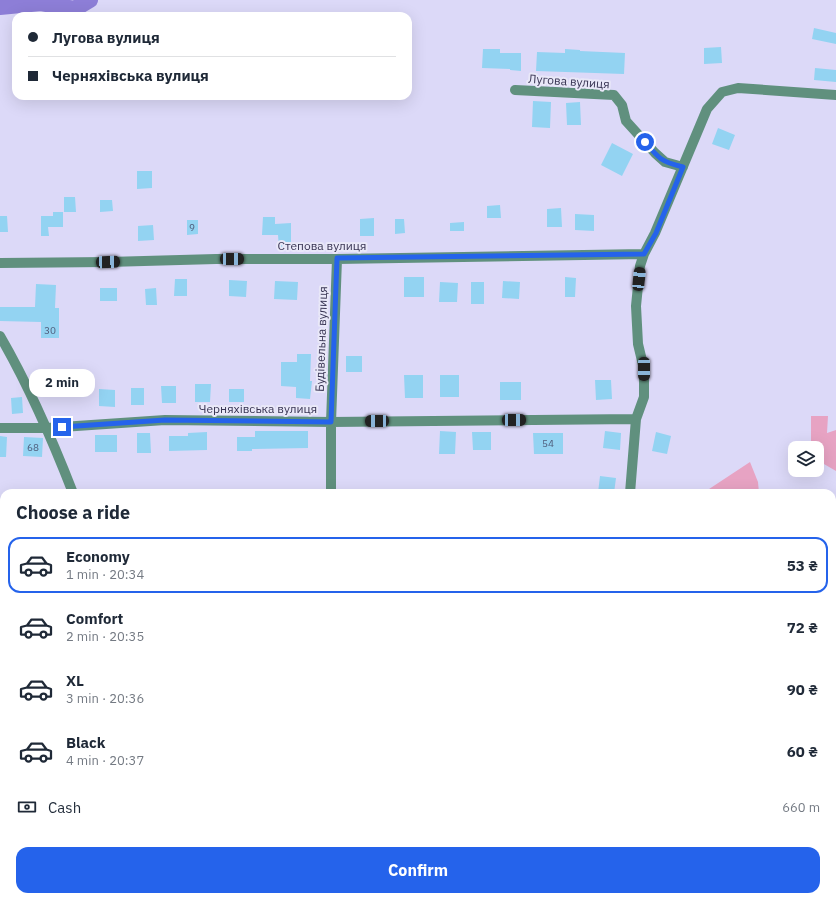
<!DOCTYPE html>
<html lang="en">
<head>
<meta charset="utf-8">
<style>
	:root { --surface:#fff; --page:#f6f6f7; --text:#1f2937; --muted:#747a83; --line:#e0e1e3; --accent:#2563eb }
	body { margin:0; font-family:"IBM Plex Sans",sans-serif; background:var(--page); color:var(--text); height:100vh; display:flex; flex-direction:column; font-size:15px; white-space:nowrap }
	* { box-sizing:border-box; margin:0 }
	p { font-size:13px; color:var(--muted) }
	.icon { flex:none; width:22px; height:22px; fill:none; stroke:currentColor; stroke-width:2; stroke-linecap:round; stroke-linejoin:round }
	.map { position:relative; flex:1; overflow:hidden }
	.sheet { position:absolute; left:0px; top:489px; width:836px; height:412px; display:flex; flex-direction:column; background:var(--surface); border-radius:12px 12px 0 0; box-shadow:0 4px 16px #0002 }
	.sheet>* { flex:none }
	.hud { position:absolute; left:12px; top:12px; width:400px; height:88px; border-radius:12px; box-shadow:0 4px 16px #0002; display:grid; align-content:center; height:88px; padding:0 16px; background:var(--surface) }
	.buttons { position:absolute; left:788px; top:441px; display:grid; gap:8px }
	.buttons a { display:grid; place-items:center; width:36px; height:36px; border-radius:8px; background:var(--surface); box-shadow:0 4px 16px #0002; font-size:20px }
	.end { position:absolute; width:18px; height:18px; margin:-9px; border:5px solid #2563eb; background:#fff; box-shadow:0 0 0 2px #fff }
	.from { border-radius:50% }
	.bubble { position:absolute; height:28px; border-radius:12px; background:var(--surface); box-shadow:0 4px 16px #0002; font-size:13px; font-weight:800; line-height:28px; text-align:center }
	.car { position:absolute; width:12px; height:24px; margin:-12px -6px; border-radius:5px; box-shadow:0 0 3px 1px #0007; background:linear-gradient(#222 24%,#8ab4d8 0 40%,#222 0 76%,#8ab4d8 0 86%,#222 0) }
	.hud b { display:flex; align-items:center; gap:14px; height:38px; font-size:15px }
	.hud b+b { border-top:1px solid var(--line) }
	.hud i { width:10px; height:10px; background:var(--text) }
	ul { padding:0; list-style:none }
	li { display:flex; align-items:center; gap:12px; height:56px; margin:0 8px 6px; padding:0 8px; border:2px solid transparent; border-radius:12px }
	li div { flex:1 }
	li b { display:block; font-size:15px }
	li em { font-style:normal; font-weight:800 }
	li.active { border-color:var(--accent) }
	li>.icon { width:36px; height:36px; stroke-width:1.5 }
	h2 { padding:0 16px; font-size:18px; line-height:48px }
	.pay { display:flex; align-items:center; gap:10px; height:44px; padding:0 16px; font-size:15px }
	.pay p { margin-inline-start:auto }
	.cta { display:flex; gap:8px; margin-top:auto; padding:8px 16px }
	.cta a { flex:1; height:46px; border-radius:12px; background:var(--accent); color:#fff; font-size:16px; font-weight:800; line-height:46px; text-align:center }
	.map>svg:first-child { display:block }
	.green { fill:#e7a3c3 }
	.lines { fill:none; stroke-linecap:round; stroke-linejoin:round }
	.river { stroke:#8d7ed7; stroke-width:16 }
	.building { fill:#93d3f2 }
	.minor { stroke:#60907e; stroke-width:10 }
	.route { stroke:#2563eb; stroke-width:5 }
	.labels { text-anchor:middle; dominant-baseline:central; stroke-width:4; stroke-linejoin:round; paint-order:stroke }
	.number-label { font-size:10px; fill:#4f5c7b }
	.street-label { font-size:12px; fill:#383453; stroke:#e9e8f8 }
</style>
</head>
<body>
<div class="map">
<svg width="836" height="901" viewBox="0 0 836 901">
	<rect width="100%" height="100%" fill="#dcd9f8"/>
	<path class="green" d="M811 416H828L827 433 836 430V471L817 460V448H811Z
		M750 462 758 482 759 493H703Z
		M832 627 836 631V716L832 715Z
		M836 754V893L832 890V768Z
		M764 897H824V901H775Z"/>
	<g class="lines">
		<path class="river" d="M0 7 41 3 75 9 90 0"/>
	</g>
	<path class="building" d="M814 28 836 33V44L812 39Z
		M721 47 722 63 704 64V48Z
		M483 49H500V53H521V71L510 70V69L482 68Z
		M565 49 580 50V51L625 53 624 74 536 71 537 52 565 53Z
		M815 68 836 70V82L814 80Z
		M533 101 551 102 550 128 532 127Z
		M580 102 581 125H567L566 103Z
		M718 128 735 135 729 150 712 144Z
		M612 143 633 154 622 176 601 165Z
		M137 171H152V188L137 189Z
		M64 197H75L76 212H64Z
		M100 200H112L113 211 100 212Z
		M500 205 501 218H487V206Z
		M561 208 562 227H547V209Z
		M53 212H63V227H48L49 236H41V216H53Z
		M575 214 594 215V231L575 230Z
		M0 216H7L8 232H0Z
		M263 217H275V224L291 223V248H279L278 235H262Z
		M374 218V236H360V219Z
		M395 219H404L405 233 395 234Z
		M187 220H198V234L187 235Z
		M464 222V231H450V223Z
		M153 225 154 240 138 241V226Z
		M404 277H424V297H404Z
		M565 277 576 278 575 297H565Z
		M175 279H187V296H174Z
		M229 280 247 281 246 297 229 296Z
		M275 281 298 282 297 300 274 299Z
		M503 281 520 282 519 299 502 298Z
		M440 282 458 283 457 302H439Z
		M471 282H484V304H471Z
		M36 284 56 285 55 308H59V338H41V322L0 321V307H35Z
		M100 288H117V301H100Z
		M156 288 157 305H146L145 289Z
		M297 354H311L310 381H312L310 399 296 398V387L281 386V362H297Z
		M346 356H362V372H346Z
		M43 370 60 371 59 388H43Z
		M404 375H423V398H405Z
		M440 375H459V397H440Z
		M595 380H611L612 399 596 400Z
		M500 382H521V400H500Z
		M195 384H211L210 402H195Z
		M161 386H176V403H162Z
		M131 388H144V405H131Z
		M99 389 115 390V407L99 406Z
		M229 389H244V402H229Z
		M22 397 23 413 12 414 11 398Z
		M255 431H308V448L252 449V451H237V437H255Z
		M440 431 456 432 455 454H439Z
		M605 431 621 433 620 450 603 448Z
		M207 432V450L169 451V436H188V433Z
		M472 432H491V450H473Z
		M656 432 671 436 667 454 652 451Z
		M137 433H150L151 453H137Z
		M533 433H563V454H534Z
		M95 435H117V452H95Z
		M0 436 7 437 6 457H0Z
		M24 437 43 438 42 457 23 456Z
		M600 476 616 478 614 493H598Z"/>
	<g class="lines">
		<path class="minor" d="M515 90 614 95 622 105 626 121 655 153 665 162 683 167
			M0 263 108 262 216 259H337L644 254
			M0 336C29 386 52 439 73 493
			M0 428H47L165 420 331 422 636 419
			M331 493V422L337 259
			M630 493 636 419 644 397V369L638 344 636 306 640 266 644 254 655 233 707 109 722 92 738 88 836 95
			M0 577 4 576
			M0 727H4
			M0 884H4
			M241 897 308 901 331 899 364 901
			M570 901 571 897
			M702 901 703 897"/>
	</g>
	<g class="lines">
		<path class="route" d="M62 427 165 420 331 422 337 258 644 254 656 233 683 167C662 162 659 159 645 142"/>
	</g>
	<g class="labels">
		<g class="number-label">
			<text x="192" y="227">9</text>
			<text x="50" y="330">30</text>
			<text x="548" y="443">54</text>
			<text x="33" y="447">68</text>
		</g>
		<g class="street-label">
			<text transform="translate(569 81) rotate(4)">Лугова вулиця</text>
			<text x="322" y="245">Степова вулиця</text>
			<text transform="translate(321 339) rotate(-88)">Будівельна вулиця</text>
			<text x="258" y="408">Черняхівська вулиця</text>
		</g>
	</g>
</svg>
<div class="buttons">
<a><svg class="icon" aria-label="layers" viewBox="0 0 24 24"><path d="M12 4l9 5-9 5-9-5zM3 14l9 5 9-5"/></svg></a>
</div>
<i class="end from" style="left:645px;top:142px"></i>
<i class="end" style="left:62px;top:427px"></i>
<div class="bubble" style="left:29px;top:369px;width:66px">2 min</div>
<i class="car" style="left:232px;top:259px;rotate:90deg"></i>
<i class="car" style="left:108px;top:262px;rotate:88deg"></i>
<i class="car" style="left:639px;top:279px;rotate:6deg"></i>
<i class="car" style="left:644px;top:369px;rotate:180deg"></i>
<i class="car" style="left:514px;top:420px;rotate:89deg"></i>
<i class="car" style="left:377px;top:421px;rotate:269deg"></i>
<div class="hud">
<b><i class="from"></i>Лугова вулиця</b>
<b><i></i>Черняхівська вулиця</b>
</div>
<section class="sheet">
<h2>Choose a ride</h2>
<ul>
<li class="active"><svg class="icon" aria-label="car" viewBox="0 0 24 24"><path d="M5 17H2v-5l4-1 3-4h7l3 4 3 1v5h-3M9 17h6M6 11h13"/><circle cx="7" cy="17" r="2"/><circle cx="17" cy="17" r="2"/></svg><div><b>Economy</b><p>1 min · 20:34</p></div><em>53 ₴</em></li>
<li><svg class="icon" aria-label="car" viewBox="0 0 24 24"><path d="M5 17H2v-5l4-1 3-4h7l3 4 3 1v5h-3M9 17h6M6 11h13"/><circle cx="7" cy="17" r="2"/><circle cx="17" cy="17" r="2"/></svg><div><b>Comfort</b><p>2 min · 20:35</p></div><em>72 ₴</em></li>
<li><svg class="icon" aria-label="car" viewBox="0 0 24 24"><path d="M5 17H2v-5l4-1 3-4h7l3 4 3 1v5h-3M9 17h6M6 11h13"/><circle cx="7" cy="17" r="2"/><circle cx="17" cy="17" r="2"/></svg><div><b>XL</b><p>3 min · 20:36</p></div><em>90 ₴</em></li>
<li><svg class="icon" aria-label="car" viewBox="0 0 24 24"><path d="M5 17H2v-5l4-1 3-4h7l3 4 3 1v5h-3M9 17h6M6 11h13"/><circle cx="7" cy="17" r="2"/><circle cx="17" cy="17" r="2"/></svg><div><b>Black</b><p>4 min · 20:37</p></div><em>60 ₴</em></li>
</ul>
<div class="pay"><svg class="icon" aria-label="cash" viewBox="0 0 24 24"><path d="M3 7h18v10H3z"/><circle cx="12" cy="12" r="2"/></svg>Cash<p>660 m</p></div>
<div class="cta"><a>Confirm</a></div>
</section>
</div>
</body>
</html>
